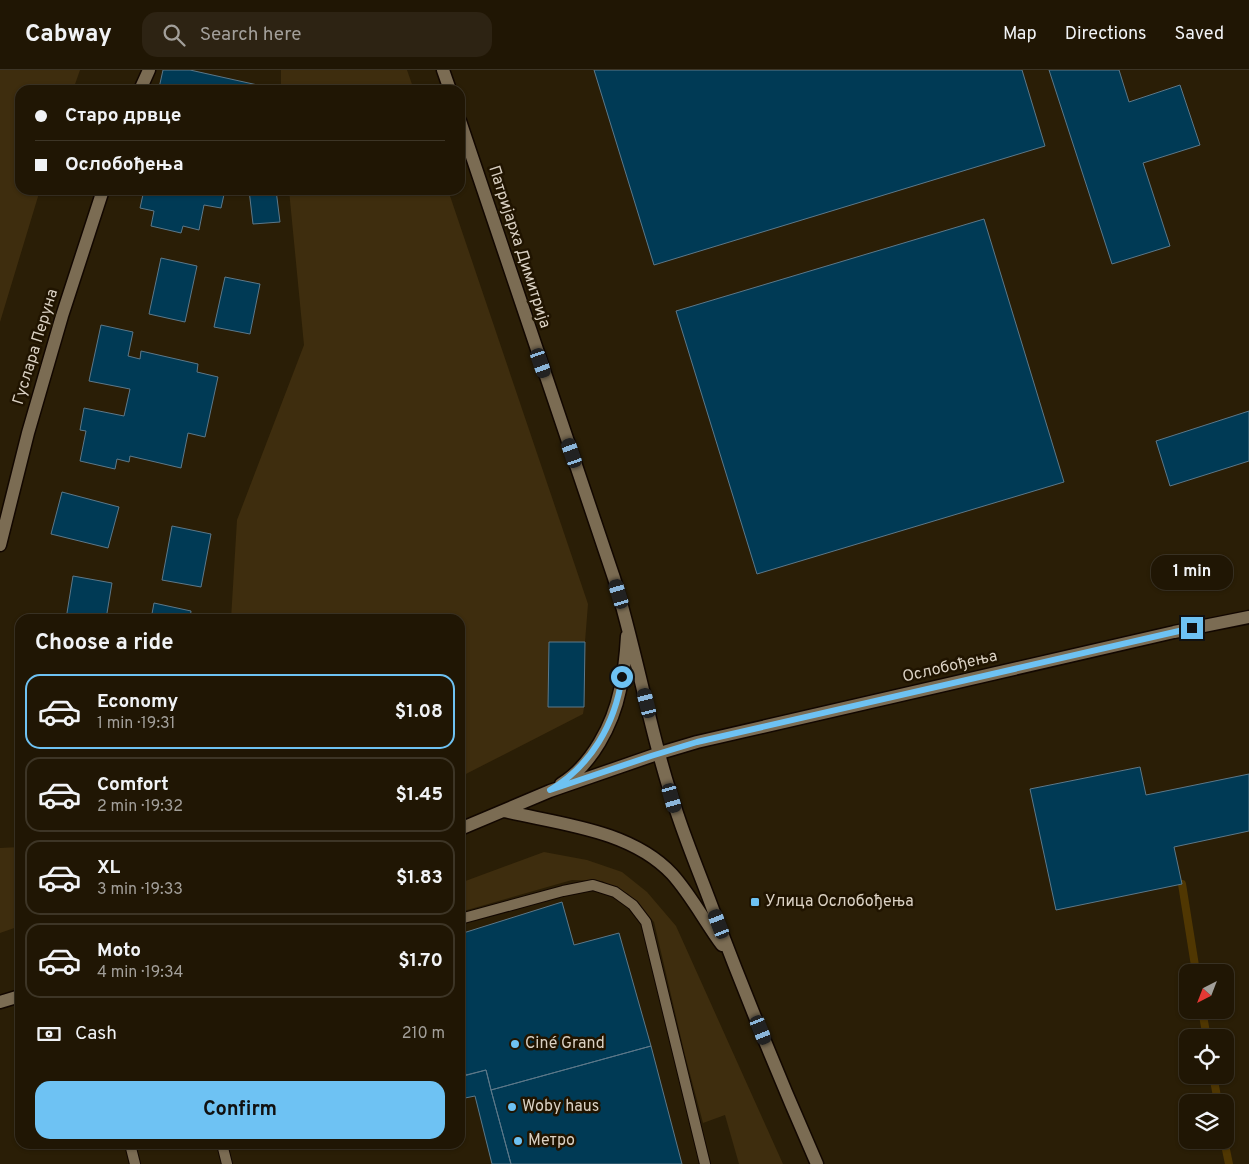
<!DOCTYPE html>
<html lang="en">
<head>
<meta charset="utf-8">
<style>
	:root { --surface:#201604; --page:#2d2313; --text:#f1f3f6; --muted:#a29f9a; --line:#3d3526; --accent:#6ec2f3 }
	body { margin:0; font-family:Overpass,sans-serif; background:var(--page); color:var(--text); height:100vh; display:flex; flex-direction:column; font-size:19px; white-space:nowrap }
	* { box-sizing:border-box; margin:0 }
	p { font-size:16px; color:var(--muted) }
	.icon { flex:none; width:28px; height:28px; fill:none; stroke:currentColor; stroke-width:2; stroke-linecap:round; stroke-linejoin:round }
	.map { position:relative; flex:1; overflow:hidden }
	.side { position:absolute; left:15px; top:544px; width:450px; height:535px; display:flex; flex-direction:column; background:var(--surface); border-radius:15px; box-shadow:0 1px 4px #0004,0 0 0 1px var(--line) }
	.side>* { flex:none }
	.banner { position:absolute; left:15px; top:15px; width:450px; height:110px; border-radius:15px; box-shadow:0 1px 4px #0004,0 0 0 1px var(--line); display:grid; align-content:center; height:110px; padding:0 20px; background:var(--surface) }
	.needle { width:32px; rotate:222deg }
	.buttons { position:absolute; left:1179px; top:894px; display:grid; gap:10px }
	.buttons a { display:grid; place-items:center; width:55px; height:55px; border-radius:10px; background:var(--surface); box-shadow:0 1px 4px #0004,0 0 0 1px var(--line); font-size:25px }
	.end { position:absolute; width:22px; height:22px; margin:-11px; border:6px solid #6ec2f3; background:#111; box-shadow:0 0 0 2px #111 }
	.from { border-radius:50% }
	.bubble { position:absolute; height:35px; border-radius:15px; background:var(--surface); box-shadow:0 1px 4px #0004,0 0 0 1px var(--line); font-size:16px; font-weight:700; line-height:35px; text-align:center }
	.car { position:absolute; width:15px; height:30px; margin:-15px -8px; border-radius:6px; box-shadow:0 0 4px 1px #0007; background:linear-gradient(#222 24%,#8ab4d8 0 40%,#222 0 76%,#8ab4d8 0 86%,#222 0) }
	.banner b { display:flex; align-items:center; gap:18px; height:48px; font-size:19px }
	.banner b+b { border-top:1px solid var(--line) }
	.banner i { width:12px; height:12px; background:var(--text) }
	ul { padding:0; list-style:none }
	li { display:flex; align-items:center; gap:15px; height:75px; margin:0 10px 8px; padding:0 10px; border:2px solid var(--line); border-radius:15px }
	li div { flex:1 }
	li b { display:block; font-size:19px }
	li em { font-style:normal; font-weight:700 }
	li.selected { border-color:var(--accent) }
	li>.icon { width:45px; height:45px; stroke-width:1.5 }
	h2 { padding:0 20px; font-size:22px; line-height:60px }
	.pay { display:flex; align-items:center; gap:12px; height:55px; padding:0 20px; font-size:19px }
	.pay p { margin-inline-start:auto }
	.action { display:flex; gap:10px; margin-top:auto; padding:10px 20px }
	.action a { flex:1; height:58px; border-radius:15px; background:var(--accent); color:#111; font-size:20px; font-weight:700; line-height:58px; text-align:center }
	header { display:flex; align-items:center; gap:30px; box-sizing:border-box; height:70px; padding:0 25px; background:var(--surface); border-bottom:1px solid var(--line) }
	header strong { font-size:24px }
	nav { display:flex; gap:28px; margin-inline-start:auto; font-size:18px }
	.search { width:350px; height:45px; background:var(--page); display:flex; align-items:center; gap:12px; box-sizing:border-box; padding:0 18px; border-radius:15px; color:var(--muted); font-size:19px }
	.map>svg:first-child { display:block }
	.green { fill:#3e2d0e }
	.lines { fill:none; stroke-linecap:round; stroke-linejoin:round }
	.stream { stroke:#503702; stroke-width:8 }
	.building { fill:#003a55; stroke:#5c7889 }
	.lane-casing { stroke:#120700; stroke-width:12 }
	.street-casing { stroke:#120700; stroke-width:15 }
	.secondary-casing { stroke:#120700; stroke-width:15 }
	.lane { stroke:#7b6c53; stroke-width:10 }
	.street { stroke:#7b6c53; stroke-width:12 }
	.secondary { stroke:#7b6c53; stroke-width:12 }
	.route { stroke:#6ec2f3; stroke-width:6 }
	.poi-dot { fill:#6ec2f3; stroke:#201400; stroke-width:2 }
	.labels { text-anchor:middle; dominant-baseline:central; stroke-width:5; stroke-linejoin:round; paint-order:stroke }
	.street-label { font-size:16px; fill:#dad1c3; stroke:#201400 }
	.poi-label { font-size:16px; fill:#dad1c3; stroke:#201400; text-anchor:start }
</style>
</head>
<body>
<header>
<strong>Cabway</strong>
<div class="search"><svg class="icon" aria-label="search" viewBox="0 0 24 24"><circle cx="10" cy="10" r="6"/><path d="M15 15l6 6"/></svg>Search here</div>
<nav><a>Map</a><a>Directions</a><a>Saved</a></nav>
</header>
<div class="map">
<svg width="1249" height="1094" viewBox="0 0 1249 1094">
	<rect width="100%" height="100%" fill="#2a1e06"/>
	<path class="green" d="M0 0H80L73 20H20V120H40L0 252Z
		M281 0H407L414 20H281Z
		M289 120H448L588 534 585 572 584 637 583 644 460 707V549H231L237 450 304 275Z
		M20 777V856L0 863V778Z
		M544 782 587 790 622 802 647 822 676 856 783 1094H739L725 1045 703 1053 685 985 654 852 628 824 602 811 572 810 460 842V813Z"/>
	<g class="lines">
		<path class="stream" d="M1182 814 1196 902
			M1202 940 1207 968
			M1213 1005 1218 1032
			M1224 1070 1229 1094"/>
	</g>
	<path class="building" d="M163 0H190L271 18V20H169L159 18Z
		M594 0H1022L1045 76 654 195Z
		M1049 0H1119L1129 32 1180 15 1200 75 1143 93 1170 176 1112 194Z
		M144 120H225L221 138 204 135 199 160 183 156 181 163 151 156 154 141 140 138Z
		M249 120H276L280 152 253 154Z
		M984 149 1064 412 757 504 676 241Z
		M161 188 197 196 185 252 149 244Z
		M225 207 260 214 250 264 214 257Z
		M101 255 133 262 128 286 140 289 141 281 198 294 197 302 218 307 205 367 188 363 181 398 130 386 129 392 117 389 115 399 80 391 86 361 80 360 84 338 124 346 130 319 89 311Z
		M1249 341V391L1170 416 1156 371Z
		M62 422 119 437 108 478 51 464Z
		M172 456 211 464 201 517 162 510Z
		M73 506 112 513 106 549H66Z
		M154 533 191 541 190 549H151Z
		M549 572H585L584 637H548Z
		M1140 697 1146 725 1249 704V761L1174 777 1182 814 1056 840 1030 719Z
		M562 832 574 875 619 863 651 976 491 1020 486 1000 466 1005 460 985V864Z
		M651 976 682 1094H511L491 1020Z
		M460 985 466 1005 460 1007Z
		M486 1000 491 1020 511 1094H492L475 1026 460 1029V1007Z"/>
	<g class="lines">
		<g class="lane-casing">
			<path id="lane" d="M460 849 563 821 593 815 615 822 633 835 646 852 705 1094
				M130 1074 135 1094
				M222 1074 227 1094"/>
		</g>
		<g class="street-casing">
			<path id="street" d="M140 20 149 0
				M0 475 28 363 62 246 103 120
				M660 683 697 672 1174 562 1249 547"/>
		</g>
		<g class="secondary-casing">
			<path id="secondary" d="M443 0 450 20
				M460 51 614 508C638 587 651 669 678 746 689 779 703 812 715 845 747 929 781 1012 817 1094
				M561 714C592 695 613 654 620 620 624 603 626 584 627 566
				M504 741C560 754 631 760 672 804 691 825 705 852 722 875
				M460 759 550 721 660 683
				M0 932 20 926"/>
		</g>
		<use href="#lane" class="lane"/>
		<use href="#street" class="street"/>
		<use href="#secondary" class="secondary"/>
	</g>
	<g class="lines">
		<path class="route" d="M622 607C615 654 591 696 550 720L651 686 697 672 1192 558"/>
	</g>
	<g class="poi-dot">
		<rect x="750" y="827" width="10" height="10" rx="2.5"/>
		<circle cx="515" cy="974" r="5"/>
		<circle cx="512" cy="1037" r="5"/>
		<circle cx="518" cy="1071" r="5"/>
	</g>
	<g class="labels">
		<g class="street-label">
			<text transform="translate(519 177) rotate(72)">Патријарха Димитрија</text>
			<text transform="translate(36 277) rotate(-73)">Гуслара Перуна</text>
			<text transform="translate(950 597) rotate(-13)">Ослобођења</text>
		</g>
		<g class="poi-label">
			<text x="765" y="832">Улица Ослобођења</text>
			<text x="525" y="974">Ciné Grand</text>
			<text x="522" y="1037">Woby haus</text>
			<text x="528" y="1071">Метро</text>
		</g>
	</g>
</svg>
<div class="buttons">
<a><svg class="needle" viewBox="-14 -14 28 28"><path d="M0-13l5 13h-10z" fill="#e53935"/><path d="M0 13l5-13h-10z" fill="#a29f9a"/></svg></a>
<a><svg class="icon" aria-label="locate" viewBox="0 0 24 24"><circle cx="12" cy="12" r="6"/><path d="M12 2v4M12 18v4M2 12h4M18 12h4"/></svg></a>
<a><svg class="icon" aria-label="layers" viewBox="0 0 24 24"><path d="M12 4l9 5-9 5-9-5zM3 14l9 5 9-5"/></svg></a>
</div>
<i class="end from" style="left:622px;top:607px"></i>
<i class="end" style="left:1192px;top:558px"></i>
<div class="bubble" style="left:1151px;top:485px;width:82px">1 min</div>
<i class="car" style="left:541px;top:293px;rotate:161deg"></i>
<i class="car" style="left:572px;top:383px;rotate:341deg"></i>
<i class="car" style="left:619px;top:524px;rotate:343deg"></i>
<i class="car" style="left:647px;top:633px;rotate:346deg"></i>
<i class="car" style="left:672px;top:728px;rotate:164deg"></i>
<i class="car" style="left:719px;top:854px;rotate:339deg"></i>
<i class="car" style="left:761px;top:960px;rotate:158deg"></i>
<div class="banner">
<b><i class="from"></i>Старо дрвце</b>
<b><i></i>Ослобођења</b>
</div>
<section class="side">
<h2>Choose a ride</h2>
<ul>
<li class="selected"><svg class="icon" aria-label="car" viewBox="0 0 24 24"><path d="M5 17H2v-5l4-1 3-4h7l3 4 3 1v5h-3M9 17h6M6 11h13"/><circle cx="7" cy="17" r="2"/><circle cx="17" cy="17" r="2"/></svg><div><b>Economy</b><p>1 min · 19:31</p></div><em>$1.08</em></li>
<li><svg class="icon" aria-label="car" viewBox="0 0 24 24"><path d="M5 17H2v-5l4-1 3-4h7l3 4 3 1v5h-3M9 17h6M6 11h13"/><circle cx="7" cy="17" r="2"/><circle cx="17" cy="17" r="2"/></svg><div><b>Comfort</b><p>2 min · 19:32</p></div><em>$1.45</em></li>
<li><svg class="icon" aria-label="car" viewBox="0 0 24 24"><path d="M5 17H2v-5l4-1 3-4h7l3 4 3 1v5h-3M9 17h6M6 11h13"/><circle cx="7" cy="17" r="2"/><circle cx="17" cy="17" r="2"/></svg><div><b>XL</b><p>3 min · 19:33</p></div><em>$1.83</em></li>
<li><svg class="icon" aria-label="car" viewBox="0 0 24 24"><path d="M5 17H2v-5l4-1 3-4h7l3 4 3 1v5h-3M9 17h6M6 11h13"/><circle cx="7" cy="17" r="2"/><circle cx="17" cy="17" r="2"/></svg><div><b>Moto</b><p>4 min · 19:34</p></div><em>$1.70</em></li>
</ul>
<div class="pay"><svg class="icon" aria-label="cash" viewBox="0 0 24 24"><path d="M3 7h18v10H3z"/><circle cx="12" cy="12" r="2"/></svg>Cash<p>210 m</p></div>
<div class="action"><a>Confirm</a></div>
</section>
</div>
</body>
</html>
